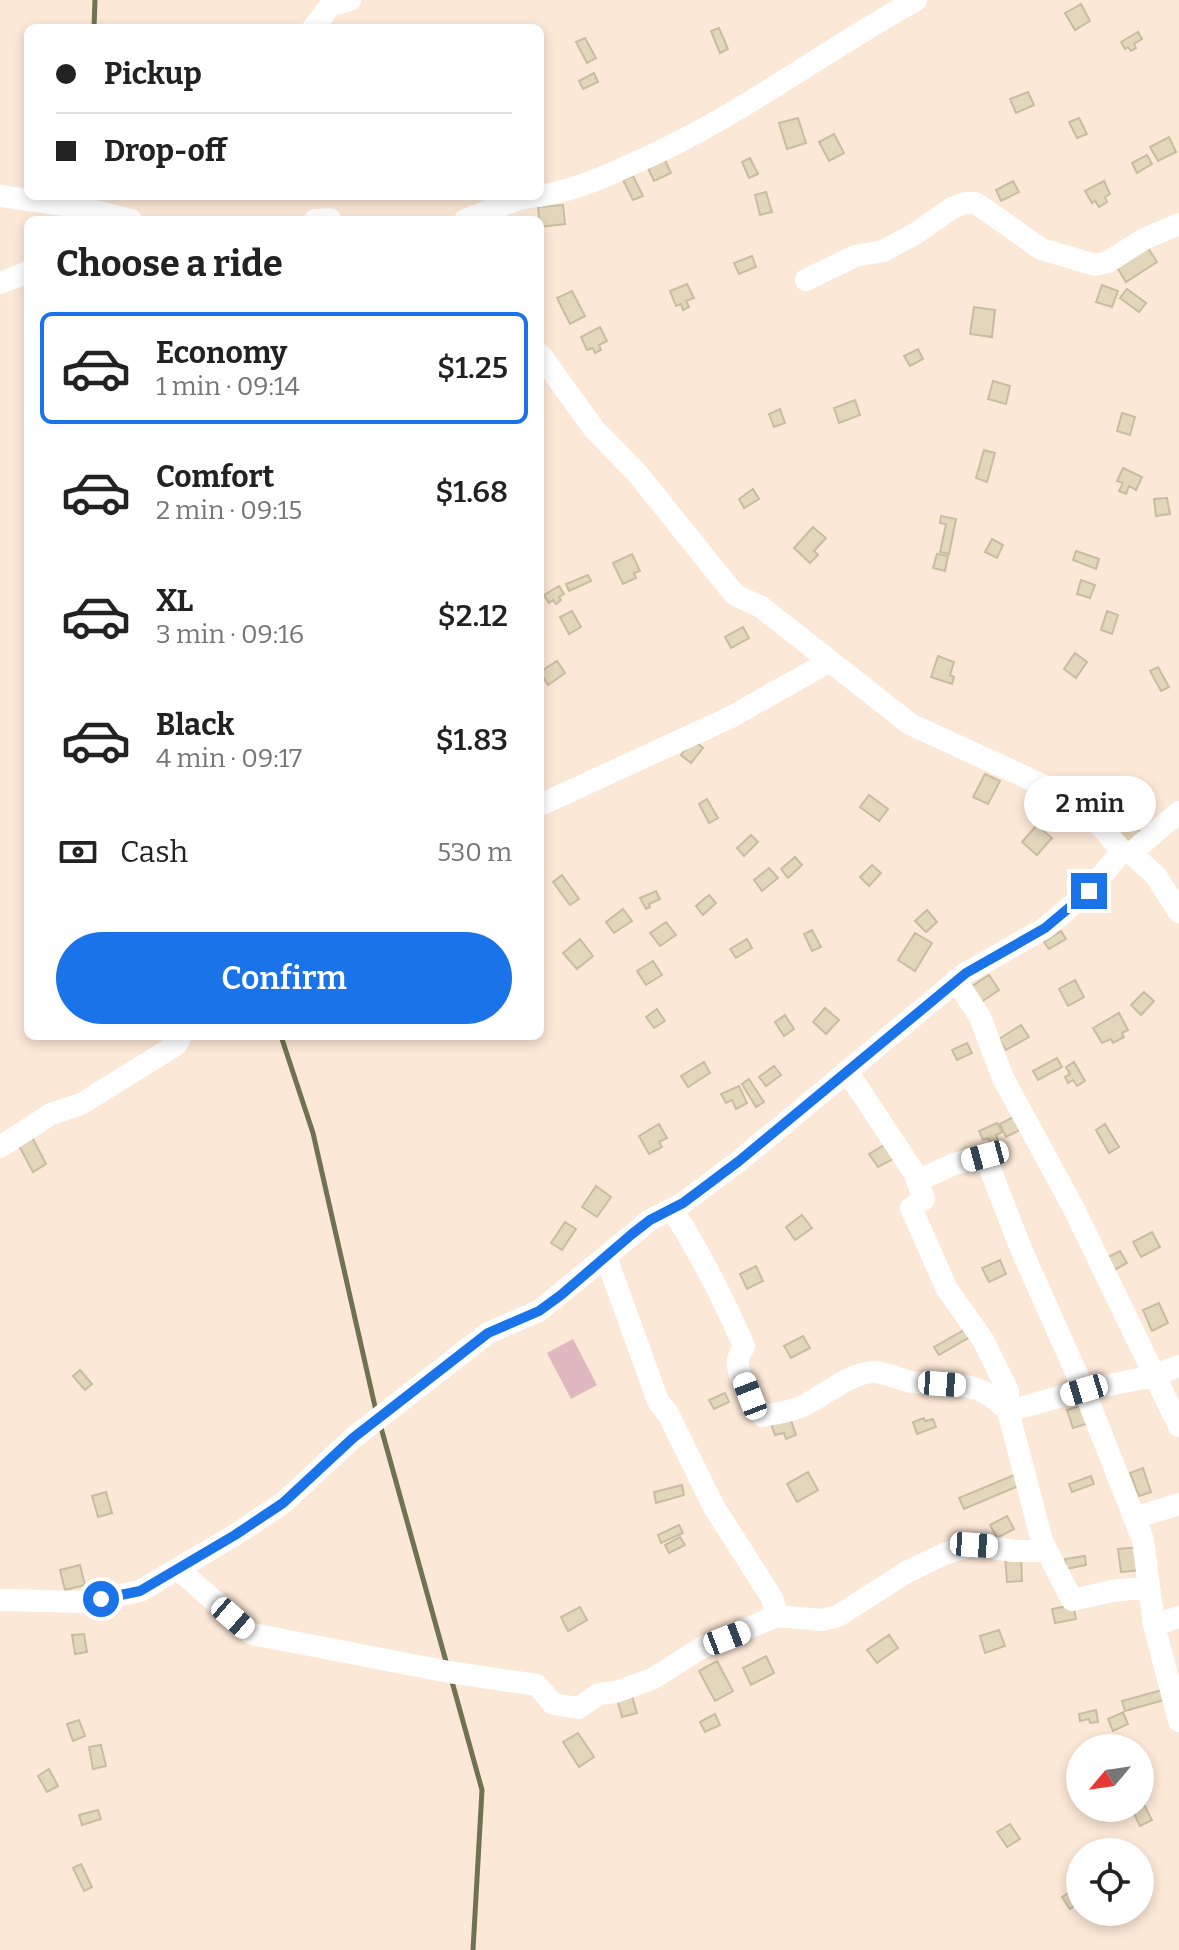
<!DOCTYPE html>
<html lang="en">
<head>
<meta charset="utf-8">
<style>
	:root { --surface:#fff; --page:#f2f2f2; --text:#222; --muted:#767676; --line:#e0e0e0; --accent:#1a73e8 }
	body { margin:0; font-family:Bitter,serif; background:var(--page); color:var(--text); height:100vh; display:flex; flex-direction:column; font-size:30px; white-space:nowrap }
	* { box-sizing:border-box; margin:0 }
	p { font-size:26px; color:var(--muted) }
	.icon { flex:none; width:44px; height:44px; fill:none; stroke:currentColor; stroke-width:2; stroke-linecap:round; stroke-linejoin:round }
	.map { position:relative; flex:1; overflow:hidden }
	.side { position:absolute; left:24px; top:216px; width:520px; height:824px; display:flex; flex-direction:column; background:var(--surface); border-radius:12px; box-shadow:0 4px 12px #0003 }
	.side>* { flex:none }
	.guide { position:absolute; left:24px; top:24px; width:520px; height:176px; border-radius:12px; box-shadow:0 4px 12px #0003; display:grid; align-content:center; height:176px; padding:0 32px; background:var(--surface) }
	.needle { width:52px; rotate:241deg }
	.buttons { position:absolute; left:1066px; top:1734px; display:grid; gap:16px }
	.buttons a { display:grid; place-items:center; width:88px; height:88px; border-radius:50%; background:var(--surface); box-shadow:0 4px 12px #0003; font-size:40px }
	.end { position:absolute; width:36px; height:36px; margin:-18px; border:10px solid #1a73e8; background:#fff; box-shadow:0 0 0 4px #fff }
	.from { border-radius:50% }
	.bubble { position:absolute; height:56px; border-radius:28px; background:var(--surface); box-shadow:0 4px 12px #0003; font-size:26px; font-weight:600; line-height:56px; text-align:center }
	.car { position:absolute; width:24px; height:48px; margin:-24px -12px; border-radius:10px; box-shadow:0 0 6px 2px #0007; background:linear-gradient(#fff 24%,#345 0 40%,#fff 0 76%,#345 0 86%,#fff 0) }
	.guide b { display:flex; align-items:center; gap:28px; height:76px; font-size:30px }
	.guide b+b { border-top:2px solid var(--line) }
	.guide i { width:20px; height:20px; background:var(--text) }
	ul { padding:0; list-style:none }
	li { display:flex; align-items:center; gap:24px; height:112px; margin:0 16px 12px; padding:0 16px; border:4px solid transparent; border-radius:12px }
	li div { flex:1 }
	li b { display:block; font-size:30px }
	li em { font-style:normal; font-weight:600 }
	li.active { border-color:var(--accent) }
	li>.icon { width:72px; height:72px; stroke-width:1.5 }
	h2 { padding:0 32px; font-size:36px; line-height:96px }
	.pay { display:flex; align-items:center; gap:20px; height:88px; padding:0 32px; font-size:30px }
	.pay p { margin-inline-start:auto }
	.primary-button { display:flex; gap:16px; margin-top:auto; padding:16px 32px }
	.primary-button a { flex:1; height:92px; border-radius:48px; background:var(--accent); color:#fff; font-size:32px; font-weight:600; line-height:92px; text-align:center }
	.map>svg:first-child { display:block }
	.green { fill:#e0b8bf }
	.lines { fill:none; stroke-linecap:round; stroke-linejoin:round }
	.stream { stroke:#707352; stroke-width:5 }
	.building { fill:#e2d7bb; stroke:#c8bda1; stroke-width:2 }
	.minor { stroke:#fff; stroke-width:22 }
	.route { stroke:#1a73e8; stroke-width:10 }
</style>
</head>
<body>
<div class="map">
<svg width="1179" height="1950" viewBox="0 0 1179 1950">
	<rect width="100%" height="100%" fill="#fce8d7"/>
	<path class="green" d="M573 1339 597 1385 571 1399 547 1353Z"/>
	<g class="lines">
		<path class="stream" d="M94 28 95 0
			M281 1036 313 1133 376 1411
			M380 1424 447 1665
			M451 1678 482 1790 473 1950"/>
	</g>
	<path class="building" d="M1081 4 1090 21 1075 30 1065 13Z
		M719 28 728 49 720 53 711 31Z
		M1138 32 1142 39 1134 44 1136 48 1131 51 1128 47 1125 49 1121 42Z
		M585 38 596 58 587 63 576 42Z
		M594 73 598 82 583 89 579 81Z
		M1028 92 1034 105 1016 113 1010 99Z
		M798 118 806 143 787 149 779 123Z
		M1079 118 1087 134 1077 138 1069 122Z
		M834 134 844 153 829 161 819 142Z
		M1169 137 1176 152 1158 161 1150 147Z
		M1147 155 1152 164 1137 173 1132 163Z
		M664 158 671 173 654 181 647 166Z
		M750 158 758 174 749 178 742 162Z
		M633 176 643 196 633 200 623 180Z
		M1013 181 1019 192 1001 201 996 190Z
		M1104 181 1110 194 1105 197 1107 202 1099 207 1095 201 1092 203 1085 191Z
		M766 192 772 212 760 215 755 195Z
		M563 205 565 224 540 227 538 207Z
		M1146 245 1157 262 1126 282 1115 264Z
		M752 256 756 267 739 274 734 263Z
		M687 284 694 298 686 301 689 307 683 310 681 304 676 306 670 291Z
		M1102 285 1118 291 1112 307 1096 302Z
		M1127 289 1146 303 1139 312 1120 298Z
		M572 291 585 316 570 324 557 298Z
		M974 307 995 310 992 337 970 334Z
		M600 327 607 341 599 345 601 350 595 353 593 348 587 350 581 337Z
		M918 349 923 359 910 366 904 356Z
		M993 381 1010 386 1006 404 988 399Z
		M855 400 860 415 839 423 834 408Z
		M780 409 785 423 774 427 769 414Z
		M1122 413 1135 417 1130 435 1117 431Z
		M984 450 995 453 987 482 976 478Z
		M1123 468 1142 477 1136 490 1129 486 1126 494 1119 491 1123 483 1117 481Z
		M753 489 759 499 744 508 739 499Z
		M1167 498 1170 514 1156 516 1154 499Z
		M941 516 956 519 949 554 940 552 946 524 940 523Z
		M813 527 826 538 814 551 818 555 810 563 794 548Z
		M992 539 1003 545 997 558 985 552Z
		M1076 551 1099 559 1096 569 1073 560Z
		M632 554 640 571 634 573 636 578 623 584 613 563Z
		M937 554 948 556 945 571 933 568Z
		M588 575 591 581 569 591 566 584Z
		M1081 580 1095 585 1090 598 1077 594Z
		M559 586 564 594 559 597 561 600 556 604 553 600 549 603 544 595Z
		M572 611 581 627 569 634 560 617Z
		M1107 611 1118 615 1112 634 1101 630Z
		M743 627 749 638 731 648 725 637Z
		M1075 653 1087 662 1076 678 1064 669Z
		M938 656 954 662 950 675 954 677 952 684 931 677Z
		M557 661 565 673 548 685 540 672Z
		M1158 667 1169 687 1161 691 1150 671Z
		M693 740 703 748 691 763 681 755Z
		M985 774 1000 781 988 804 973 797Z
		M1093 788 1142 833 1131 845 1082 800Z
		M869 795 888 809 879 821 860 807Z
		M707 799 718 818 709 823 699 804Z
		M1037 825 1052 838 1037 855 1022 842Z
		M751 835 758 842 744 856 737 848Z
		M795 857 802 865 788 878 781 869Z
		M872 865 881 873 869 886 860 877Z
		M769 868 778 878 762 891 754 880Z
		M562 875 579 899 570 905 553 882Z
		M656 891 660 899 649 904 650 907 646 909 640 898Z
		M709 895 716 903 703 915 696 906Z
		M623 909 632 921 614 933 606 922Z
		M927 910 937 922 926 932 915 921Z
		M666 922 676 935 660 946 650 933Z
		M812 930 821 947 812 951 804 934Z
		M1061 931 1066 939 1049 949 1044 942Z
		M915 933 932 943 915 971 898 960Z
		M580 939 593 956 577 969 563 953Z
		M747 939 752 948 736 958 730 949Z
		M653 961 662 975 646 985 637 971Z
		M989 975 999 990 980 1003 969 988Z
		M1075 980 1084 997 1068 1006 1059 989Z
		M1144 992 1154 1001 1141 1015 1131 1005Z
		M825 1008 839 1020 826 1034 813 1022Z
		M657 1009 665 1021 654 1028 646 1017Z
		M1119 1013 1128 1030 1122 1033 1124 1037 1113 1043 1111 1039 1102 1043 1093 1028Z
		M785 1015 794 1029 784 1036 775 1022Z
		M1021 1025 1029 1037 1006 1050 999 1039Z
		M967 1043 972 1053 957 1060 952 1050Z
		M1057 1058 1062 1067 1038 1080 1033 1071Z
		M704 1062 710 1073 688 1087 681 1076Z
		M1074 1062 1085 1081 1077 1086 1073 1080 1068 1083 1065 1077 1070 1074 1066 1067Z
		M774 1066 781 1075 766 1086 759 1077Z
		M749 1079 764 1102 756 1107 742 1084Z
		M739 1086 747 1103 736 1109 732 1100 726 1103 721 1094Z
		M1017 1115 1024 1128 1006 1137 1000 1124Z
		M997 1123 1002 1132 996 1135 998 1140 991 1143 988 1138 983 1140 979 1131Z
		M659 1124 667 1138 659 1142 662 1147 649 1154 639 1136Z
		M1105 1124 1119 1147 1109 1153 1096 1130Z
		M32 1137 46 1164 33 1172 18 1144Z
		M886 1144 895 1158 878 1167 869 1154Z
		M596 1186 611 1197 597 1217 582 1207Z
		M802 1215 812 1228 795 1240 786 1227Z
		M565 1222 576 1229 562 1250 551 1243Z
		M1152 1232 1160 1247 1141 1257 1133 1242Z
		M1120 1251 1127 1263 1114 1270 1108 1257Z
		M1000 1260 1006 1274 989 1282 982 1268Z
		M756 1266 763 1281 747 1289 740 1274Z
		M1159 1303 1168 1323 1152 1331 1143 1310Z
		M966 1329 970 1337 939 1355 934 1347Z
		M803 1336 810 1348 791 1358 784 1346Z
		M80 1370 92 1384 85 1390 73 1376Z
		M725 1393 729 1402 714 1409 709 1400Z
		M1083 1405 1089 1423 1073 1428 1067 1410Z
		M789 1415 796 1435 786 1439 784 1433 775 1435 770 1421Z
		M924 1418 925 1421 933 1419 936 1427 917 1434 913 1422Z
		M1143 1468 1151 1492 1139 1496 1130 1473Z
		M808 1472 818 1490 797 1502 787 1484Z
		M1019 1473 1023 1484 964 1509 959 1498Z
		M1091 1476 1094 1484 1072 1492 1069 1484Z
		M682 1485 684 1495 656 1503 654 1492Z
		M106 1492 112 1513 98 1517 92 1496Z
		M1007 1516 1014 1529 997 1538 990 1525Z
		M679 1525 683 1533 661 1543 658 1535Z
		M680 1537 685 1545 669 1553 665 1545Z
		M1140 1547 1142 1570 1121 1572 1118 1549Z
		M1021 1554 1022 1581 1007 1582 1005 1555Z
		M1085 1556 1086 1565 1066 1569 1065 1559Z
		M80 1565 85 1585 65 1590 60 1570Z
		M1073 1605 1076 1619 1055 1623 1052 1609Z
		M580 1607 587 1620 568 1631 561 1617Z
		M999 1630 1005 1646 985 1653 980 1636Z
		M84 1634 87 1652 75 1654 72 1635Z
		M889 1635 898 1648 877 1663 867 1650Z
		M766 1656 774 1673 751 1685 743 1668Z
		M717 1661 733 1691 715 1701 699 1671Z
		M1162 1690 1164 1700 1125 1711 1122 1701Z
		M632 1696 637 1713 622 1717 617 1699Z
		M1096 1710 1098 1722 1090 1723 1089 1719 1080 1721 1079 1714Z
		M1123 1712 1128 1724 1113 1731 1108 1719Z
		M715 1714 720 1725 705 1732 700 1722Z
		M79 1720 85 1736 73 1741 67 1724Z
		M578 1733 594 1757 579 1767 563 1742Z
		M101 1745 106 1766 93 1769 89 1747Z
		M49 1769 58 1786 47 1792 38 1776Z
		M1142 1801 1152 1820 1140 1826 1131 1808H1140Z
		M98 1810 101 1819 82 1825 79 1815Z
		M1010 1824 1020 1839 1007 1847 997 1832Z
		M81 1864 92 1887 84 1891 73 1868Z
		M1080 1886V1907L1078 1909 1075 1905 1070 1909 1062 1897Z"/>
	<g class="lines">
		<path class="minor" d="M313 28 330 6 350 0
			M0 196 78 207 131 220
			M540 196C575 190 607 176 639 161 737 118 822 52 916 0
			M315 220 330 219
			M465 220 519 199 537 196
			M806 280 855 256 883 251 915 234 952 208 965 203H975L986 210 1041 249 1095 265 1108 262 1144 239 1179 224
			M0 283 28 272
			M540 354 594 429 636 472 735 595 761 607 910 724 1049 788 1093 817 1122 851 1131 853 1156 876 1179 912
			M540 805 731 717 830 661
			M1131 853 1179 812
			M956 980 980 1017 1003 1078 1074 1209 1179 1426
			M847 1071 915 1174 924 1199 911 1208 947 1289 983 1340 1008 1391V1411L1042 1541 1072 1600 1112 1591 1148 1587
			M0 1147 51 1114 81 1104 176 1045 181 1036
			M917 1181 954 1164 985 1156 1021 1249 1084 1390 1143 1540 1154 1625 1179 1721
			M672 1209C700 1253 723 1298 744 1346 743 1348 738 1357 738 1359 736 1378 753 1401 763 1416 777 1413 791 1412 805 1405 825 1395 847 1375 871 1372 886 1371 899 1380 912 1382 954 1388 977 1377 1008 1411L1084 1390 1154 1376 1179 1366
			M606 1257 658 1401 668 1414 714 1507 772 1598 777 1616
			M1134 1518 1179 1504
			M178 1569 252 1634 449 1672 537 1685 553 1704 578 1708 599 1694 616 1692 652 1679 703 1647 777 1616 821 1620 838 1616 905 1573 944 1554 974 1545 1014 1551H1047
			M0 1600 85 1602 140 1591 235 1535 283 1503 353 1438 488 1333 539 1311 650 1220 683 1203 739 1161 966 973 1045 928 1089 891 1122 851
			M1154 1625 1179 1617"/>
	</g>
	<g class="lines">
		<path class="route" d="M101 1599 140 1591 235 1535 283 1503 353 1438 488 1333 539 1311 561 1295 632 1234 650 1220 683 1203 739 1161 966 973 1045 928 1089 891"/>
	</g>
</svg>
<div class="buttons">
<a><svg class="needle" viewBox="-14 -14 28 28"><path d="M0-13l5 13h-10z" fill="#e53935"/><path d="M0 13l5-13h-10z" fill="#767676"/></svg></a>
<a><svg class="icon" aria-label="locate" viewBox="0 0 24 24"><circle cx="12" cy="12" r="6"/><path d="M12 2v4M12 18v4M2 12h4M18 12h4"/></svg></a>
</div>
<i class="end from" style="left:101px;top:1599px"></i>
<i class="end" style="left:1089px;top:891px"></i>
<div class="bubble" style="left:1024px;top:776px;width:132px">2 min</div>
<i class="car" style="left:985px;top:1156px;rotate:255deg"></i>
<i class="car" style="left:942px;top:1384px;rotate:94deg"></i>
<i class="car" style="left:1084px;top:1390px;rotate:253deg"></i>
<i class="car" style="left:750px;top:1396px;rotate:339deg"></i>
<i class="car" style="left:974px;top:1545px;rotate:94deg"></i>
<i class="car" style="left:233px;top:1618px;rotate:131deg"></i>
<i class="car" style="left:727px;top:1638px;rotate:69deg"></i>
<div class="guide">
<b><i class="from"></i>Pickup</b>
<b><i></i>Drop-off</b>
</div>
<section class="side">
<h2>Choose a ride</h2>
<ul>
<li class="active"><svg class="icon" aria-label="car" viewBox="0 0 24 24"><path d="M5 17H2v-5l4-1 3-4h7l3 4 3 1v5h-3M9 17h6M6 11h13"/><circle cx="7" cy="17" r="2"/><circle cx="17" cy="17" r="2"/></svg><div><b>Economy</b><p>1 min · 09:14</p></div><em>$1.25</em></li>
<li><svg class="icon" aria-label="car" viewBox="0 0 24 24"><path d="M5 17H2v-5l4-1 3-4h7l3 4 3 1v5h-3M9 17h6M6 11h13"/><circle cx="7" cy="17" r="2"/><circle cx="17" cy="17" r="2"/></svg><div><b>Comfort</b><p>2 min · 09:15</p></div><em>$1.68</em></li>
<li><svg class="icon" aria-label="car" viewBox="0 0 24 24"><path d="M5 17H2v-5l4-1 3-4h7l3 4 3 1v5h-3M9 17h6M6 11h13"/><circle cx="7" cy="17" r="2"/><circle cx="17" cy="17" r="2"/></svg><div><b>XL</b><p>3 min · 09:16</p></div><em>$2.12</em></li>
<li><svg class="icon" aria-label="car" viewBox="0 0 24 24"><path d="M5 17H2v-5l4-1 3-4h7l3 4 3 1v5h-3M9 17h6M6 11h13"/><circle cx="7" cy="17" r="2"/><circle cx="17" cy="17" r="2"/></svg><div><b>Black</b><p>4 min · 09:17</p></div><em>$1.83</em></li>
</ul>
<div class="pay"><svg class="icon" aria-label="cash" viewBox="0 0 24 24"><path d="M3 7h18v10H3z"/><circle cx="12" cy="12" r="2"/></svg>Cash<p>530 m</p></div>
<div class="primary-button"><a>Confirm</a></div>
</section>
</div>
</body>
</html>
